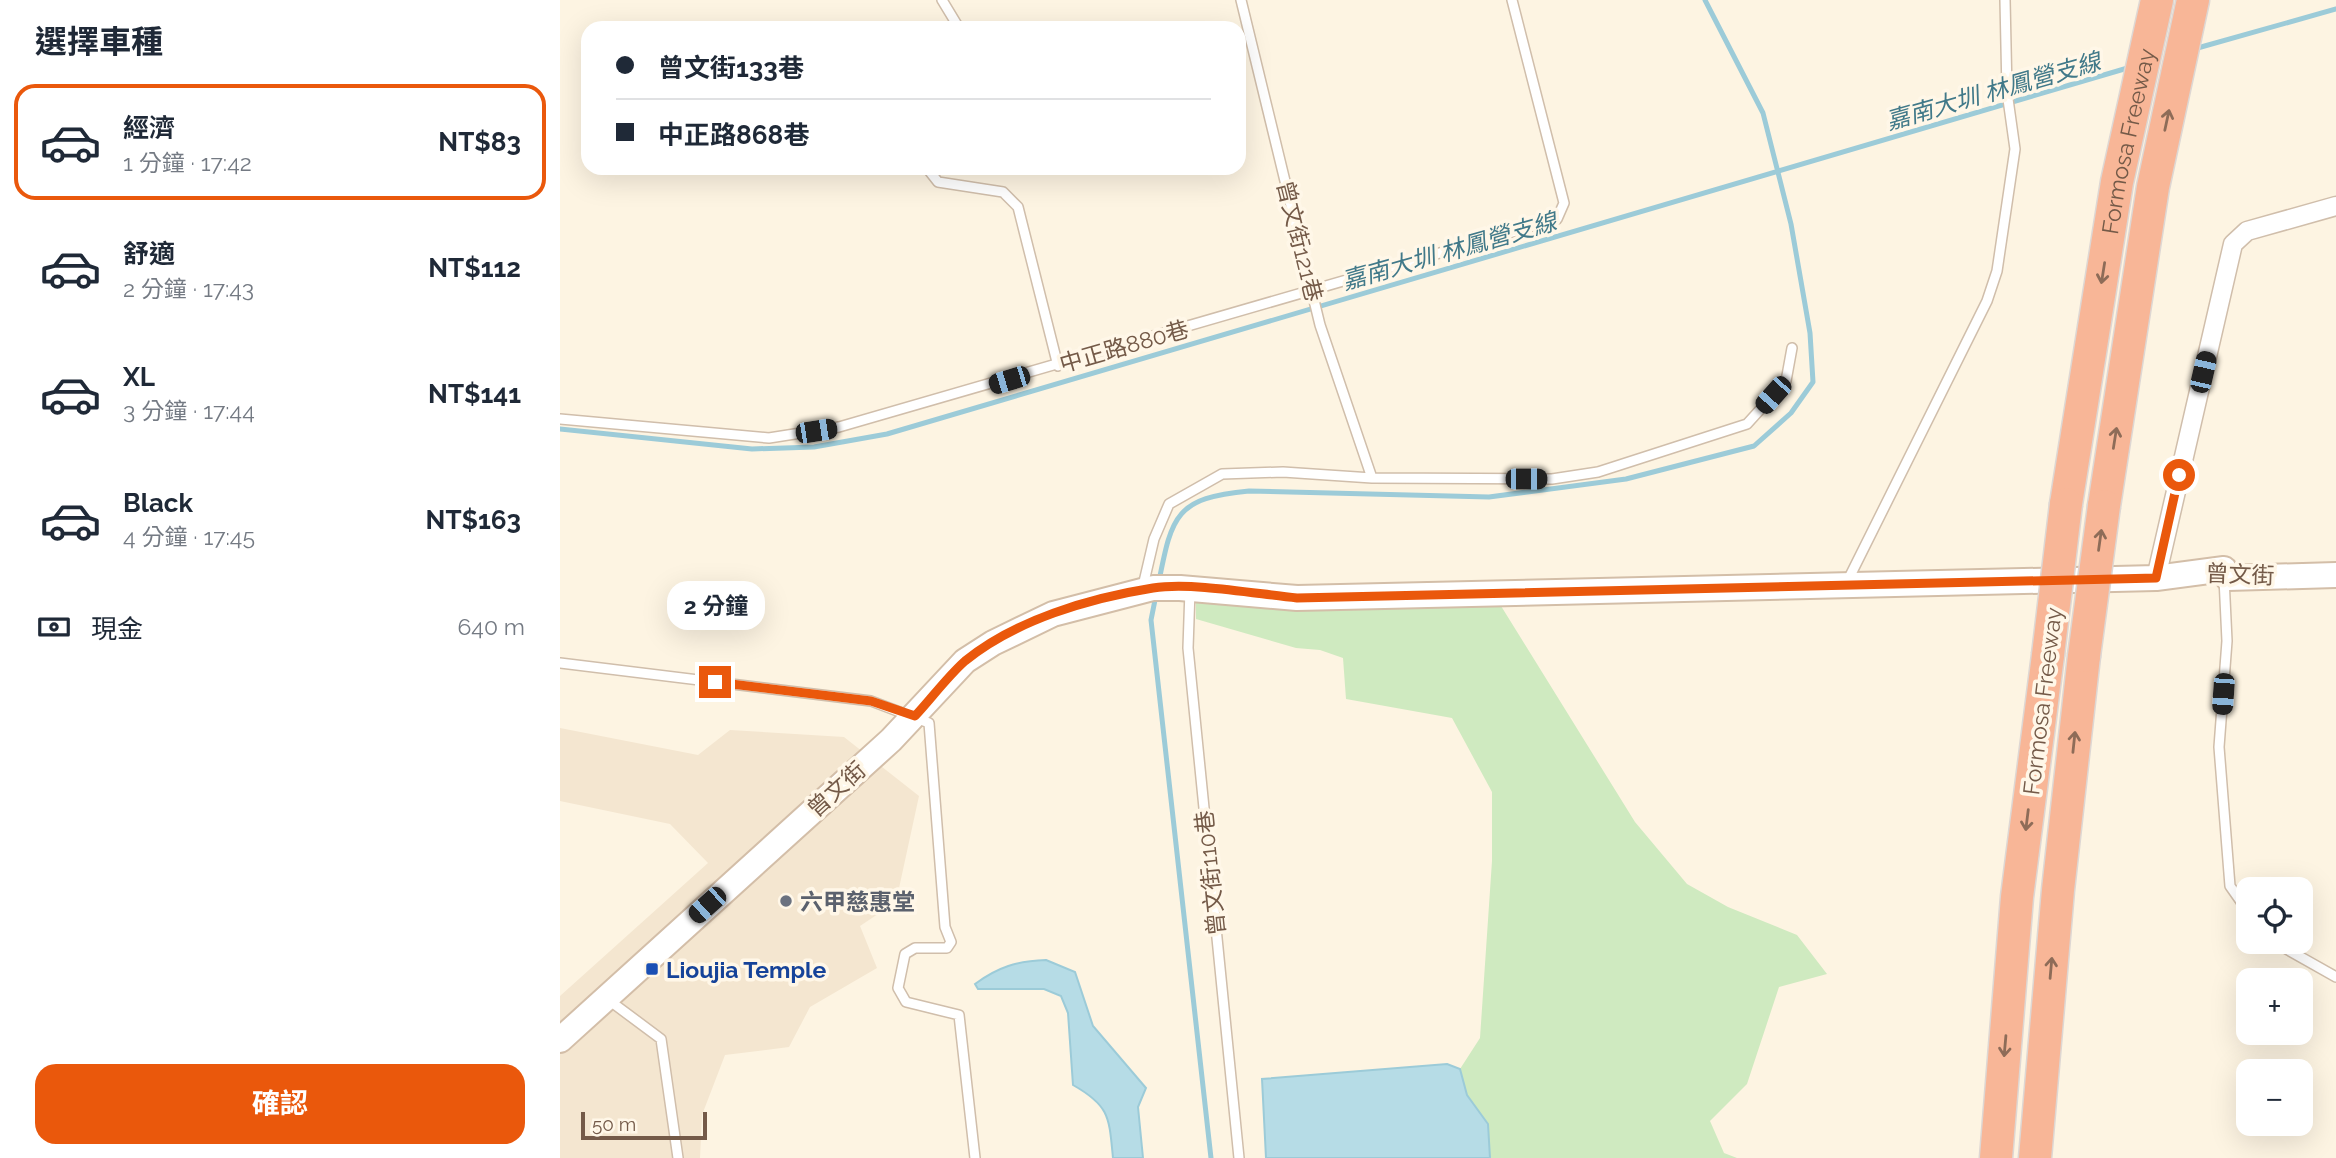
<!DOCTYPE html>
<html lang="zh-TW">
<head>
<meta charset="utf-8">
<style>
	:root { --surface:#fff; --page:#f2f2f3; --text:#1f2937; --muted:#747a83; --line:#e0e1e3; --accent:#ea580c }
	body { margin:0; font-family:Raleway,"Noto Sans TC",sans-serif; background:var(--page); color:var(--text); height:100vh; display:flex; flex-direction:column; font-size:26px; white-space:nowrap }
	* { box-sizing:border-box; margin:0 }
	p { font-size:23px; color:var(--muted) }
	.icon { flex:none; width:38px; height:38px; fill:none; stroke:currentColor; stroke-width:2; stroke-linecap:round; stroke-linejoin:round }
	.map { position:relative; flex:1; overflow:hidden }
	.drawer { display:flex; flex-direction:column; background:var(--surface); width:560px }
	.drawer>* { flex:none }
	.top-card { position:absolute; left:21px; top:21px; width:665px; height:154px; border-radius:21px; box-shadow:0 7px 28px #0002; display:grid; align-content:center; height:154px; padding:0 35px; background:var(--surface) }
	.tools { position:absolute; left:1676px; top:877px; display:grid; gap:14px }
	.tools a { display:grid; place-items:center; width:77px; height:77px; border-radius:14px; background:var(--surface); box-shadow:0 7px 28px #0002; font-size:35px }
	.scale { position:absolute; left:21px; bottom:18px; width:126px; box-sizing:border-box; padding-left:7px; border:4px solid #745a48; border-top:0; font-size:19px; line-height:24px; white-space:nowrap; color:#745a48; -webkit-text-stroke:5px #fff7e8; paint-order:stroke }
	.end { position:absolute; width:32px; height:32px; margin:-16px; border:9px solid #ea580c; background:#fff; box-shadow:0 0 0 4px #fff }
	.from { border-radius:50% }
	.bubble { position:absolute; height:49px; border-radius:21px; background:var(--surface); box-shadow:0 7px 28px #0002; font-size:23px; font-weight:700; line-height:49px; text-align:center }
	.car { position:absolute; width:21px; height:42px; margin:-21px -10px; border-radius:9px; box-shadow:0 0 5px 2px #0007; background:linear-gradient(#222 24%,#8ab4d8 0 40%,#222 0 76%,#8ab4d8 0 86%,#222 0) }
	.top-card b { display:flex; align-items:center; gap:24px; height:66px; font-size:26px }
	.top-card b+b { border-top:2px solid var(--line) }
	.top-card i { width:18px; height:18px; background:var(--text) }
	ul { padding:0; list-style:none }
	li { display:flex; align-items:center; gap:21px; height:116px; margin:0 14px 10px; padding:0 21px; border:4px solid transparent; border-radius:21px }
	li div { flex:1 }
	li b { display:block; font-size:26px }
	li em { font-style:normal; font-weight:700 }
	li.current { border-color:var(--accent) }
	li>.icon { width:63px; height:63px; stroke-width:1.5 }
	h2 { padding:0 35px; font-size:32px; line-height:84px }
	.pay { display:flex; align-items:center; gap:18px; height:77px; padding:0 35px; font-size:26px }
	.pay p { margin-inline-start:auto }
	.primary-button { display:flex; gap:14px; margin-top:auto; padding:14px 35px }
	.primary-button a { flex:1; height:80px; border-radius:21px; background:var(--accent); color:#fff; font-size:28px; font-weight:700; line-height:80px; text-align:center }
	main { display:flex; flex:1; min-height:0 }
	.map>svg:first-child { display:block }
	.residential { fill:#f4e6d0 }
	.green { fill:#cfeac0 }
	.water { fill:#b6dce6; stroke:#9ccbd8; stroke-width:2 }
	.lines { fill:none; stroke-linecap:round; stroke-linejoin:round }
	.stream { stroke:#9ccbd8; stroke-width:5 }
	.service-casing { stroke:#d0beab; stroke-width:12 }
	.minor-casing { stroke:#d0beab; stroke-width:21 }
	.secondary-casing { stroke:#d3bea8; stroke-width:28 }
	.motorway-casing { stroke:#ded7d3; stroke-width:35 }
	.service { stroke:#fff; stroke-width:9 }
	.minor { stroke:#fff; stroke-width:18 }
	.secondary { stroke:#fff; stroke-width:24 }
	.motorway { stroke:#f8b697; stroke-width:32 }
	.motorway-bridge-casing { stroke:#ded7d3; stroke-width:35; stroke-linecap:butt }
	.motorway-bridge { stroke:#f8b697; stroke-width:32 }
	.oneway { stroke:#8e6c58 }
	.route { stroke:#ea580c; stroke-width:9 }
	.worship-dot { fill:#6b7280; stroke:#fff7e8; stroke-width:2.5 }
	.transit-dot { fill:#1a4fb4; stroke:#fff7e8; stroke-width:2.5 }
	.labels { text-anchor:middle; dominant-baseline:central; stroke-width:7; stroke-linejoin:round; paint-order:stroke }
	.street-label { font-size:23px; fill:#745a48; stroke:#fff7e8 }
	.worship-label { font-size:23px; font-weight:bold; fill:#5b616d; stroke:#fff7e8; text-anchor:start }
	.transit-label { font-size:23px; font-weight:bold; fill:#164399; stroke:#fff7e8; text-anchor:start }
	.water-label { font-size:24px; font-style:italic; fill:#417989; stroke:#fff7e8 }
</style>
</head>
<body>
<main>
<section class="drawer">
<h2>選擇車種</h2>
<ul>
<li class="current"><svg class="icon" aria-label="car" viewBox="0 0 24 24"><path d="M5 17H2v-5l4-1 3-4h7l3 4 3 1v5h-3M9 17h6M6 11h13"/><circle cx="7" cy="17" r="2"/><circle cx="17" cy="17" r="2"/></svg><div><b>經濟</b><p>1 分鐘 · 17:42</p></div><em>NT$83</em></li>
<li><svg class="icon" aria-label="car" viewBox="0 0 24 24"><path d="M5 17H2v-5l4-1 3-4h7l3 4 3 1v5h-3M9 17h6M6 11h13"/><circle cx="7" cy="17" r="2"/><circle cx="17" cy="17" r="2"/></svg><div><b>舒適</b><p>2 分鐘 · 17:43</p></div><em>NT$112</em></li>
<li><svg class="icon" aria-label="car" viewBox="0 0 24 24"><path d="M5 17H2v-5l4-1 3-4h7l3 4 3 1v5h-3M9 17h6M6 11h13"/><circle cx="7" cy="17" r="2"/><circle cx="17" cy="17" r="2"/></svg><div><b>XL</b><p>3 分鐘 · 17:44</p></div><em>NT$141</em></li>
<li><svg class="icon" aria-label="car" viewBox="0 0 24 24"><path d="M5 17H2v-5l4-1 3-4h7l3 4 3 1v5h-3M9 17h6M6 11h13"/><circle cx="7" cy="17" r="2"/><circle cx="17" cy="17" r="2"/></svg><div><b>Black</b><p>4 分鐘 · 17:45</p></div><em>NT$163</em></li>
</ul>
<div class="pay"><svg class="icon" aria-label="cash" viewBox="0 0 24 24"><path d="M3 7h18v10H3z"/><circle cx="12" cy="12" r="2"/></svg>現金<p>640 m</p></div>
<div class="primary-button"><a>確認</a></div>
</section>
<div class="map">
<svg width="1776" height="1158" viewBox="0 0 1776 1158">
	<rect width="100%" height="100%" fill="#fdf4e2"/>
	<path class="residential" d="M0 728 138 755 170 730 284 737 359 796 336 902 300 926 317 968 250 1007 229 1047 165 1055 142 1115 140 1158H0V996L148 863 110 824 0 801Z"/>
	<path class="green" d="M636 584 740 588 928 585 1075 822 1127 884 1168 907 1237 935 1267 974 1219 987 1187 1084 1150 1121 1164 1153 1177 1158H930L928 1124 907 1095 900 1069 920 1038 932 861V792L892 718 786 699 783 658 760 650 736 648 636 619Z"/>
	<path class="water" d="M486 960 515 972 533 1026 586 1088 578 1107 583 1158H553C549 1117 550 1106 513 1085L508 1013 501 996 484 989H418L415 984C438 967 457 961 486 960Z
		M887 1064 900 1069 907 1095 928 1124 930 1158H706L702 1079Z"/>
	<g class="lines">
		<path class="stream" d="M1634 49 1776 9
			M0 429 192 449 254 447 327 434 1571 67
			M599 581C612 515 616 498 689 491L929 497 1066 479 1194 446 1231 413 1253 382 1250 333 1231 224 1203 113 1145 0
			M596 595 591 620 651 1158"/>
		<g class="service-casing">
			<path id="service" d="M382 0 399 28
				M681 0 760 325 812 478
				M367 168 378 182 443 192 458 207 498 366
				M0 419 209 438 279 427 997 219 1004 203 952 0
				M1664 578 1667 641 1659 747 1670 886 1689 913
				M1287 582 1427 301 1437 271 1455 149 1447 92 1445 0
				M583 586 594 539 609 504 662 474 723 472 812 478 992 479 1038 472 1187 424 1226 381 1232 348
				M630 590 628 648 679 1158
				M0 663 311 701 369 723 385 927 391 942 387 948H355L345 954 338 988 346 1002 399 1015 415 1158
				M1714 942 1776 977
				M46 998 101 1039 118 1158"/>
		</g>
		<g class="minor-casing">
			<path id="minor" d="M1596 578 1673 244 1687 231 1776 206"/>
		</g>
		<g class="secondary-casing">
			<path id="secondary" d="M0 1040 331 740 405 661 433 643 493 614 593 588H620L737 598 1596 578 1664 569 1668 578 1776 575"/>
		</g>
		<g class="motorway-casing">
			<g id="motorway">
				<path id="s1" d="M1506 504 1557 182 1597 0"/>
				<path d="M1544 506 1593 187 1633 0"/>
				<path d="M1436 1158 1457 897 1488 655"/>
				<path d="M1475 1158 1498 890 1524 656"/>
			</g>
		</g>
		<use href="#service" class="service"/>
		<use href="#minor" class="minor"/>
		<use href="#secondary" class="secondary"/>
		<use href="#motorway" class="motorway"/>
		<g class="motorway-bridge-casing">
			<path id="motorway-bridge" d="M1488 655 1506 504
				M1524 656 1544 506"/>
		</g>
		<use href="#motorway-bridge" class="motorway-bridge"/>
	</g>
	<defs><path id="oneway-shaft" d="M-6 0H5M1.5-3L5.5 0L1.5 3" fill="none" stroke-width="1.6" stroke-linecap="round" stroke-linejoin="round" transform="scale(1.75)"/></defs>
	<g class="oneway">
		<use href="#oneway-shaft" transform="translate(1607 120) rotate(-78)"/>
		<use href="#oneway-shaft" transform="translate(1543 273) rotate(99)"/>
		<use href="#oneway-shaft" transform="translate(1555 438) rotate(-81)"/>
		<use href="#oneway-shaft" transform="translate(1540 540) rotate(-82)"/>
		<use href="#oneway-shaft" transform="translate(1514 742) rotate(-84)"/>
		<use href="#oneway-shaft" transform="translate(1467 820) rotate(97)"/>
		<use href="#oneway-shaft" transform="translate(1491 968) rotate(-85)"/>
		<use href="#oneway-shaft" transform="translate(1445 1046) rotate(95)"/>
	</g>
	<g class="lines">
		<path class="route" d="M155 682 311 701 355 716C371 699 387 677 405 661 455 620 530 598 593 588 633 582 696 594 737 598L1596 578 1619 475"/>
	</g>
	<circle class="worship-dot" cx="226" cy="901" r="7"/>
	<rect class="transit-dot" x="85" y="962" width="14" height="14" rx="3.5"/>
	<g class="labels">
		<g class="street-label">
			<text stroke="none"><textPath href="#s1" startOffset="368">Formosa Freeway</textPath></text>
			<text transform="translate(740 241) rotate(76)">曾文街121巷</text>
			<text transform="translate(564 346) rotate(-16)">中正路880巷</text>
			<text transform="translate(1680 574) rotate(2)">曾文街</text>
			<text transform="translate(1482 701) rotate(-83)">Formosa Freeway</text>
			<text transform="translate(276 789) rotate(-42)">曾文街</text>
			<text transform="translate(650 873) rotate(-96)">曾文街110巷</text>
		</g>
		<g class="worship-label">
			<text x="240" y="901">六甲慈惠堂</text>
		</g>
		<g class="transit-label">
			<text x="106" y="969">Lioujia Temple</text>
		</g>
		<g class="water-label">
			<text transform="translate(1433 91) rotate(-16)">嘉南大圳 林鳳營支線</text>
			<text transform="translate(889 251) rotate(-16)">嘉南大圳 林鳳營支線</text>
		</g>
	</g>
</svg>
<div class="tools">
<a><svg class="icon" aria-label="locate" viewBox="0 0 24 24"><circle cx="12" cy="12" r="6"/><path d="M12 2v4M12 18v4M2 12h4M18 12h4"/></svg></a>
<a>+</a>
<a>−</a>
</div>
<div class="scale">50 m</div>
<i class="end from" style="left:1619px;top:475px"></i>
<i class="end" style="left:155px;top:682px"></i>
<div class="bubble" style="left:107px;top:581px;width:98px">2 分鐘</div>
<i class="car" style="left:1643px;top:372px;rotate:13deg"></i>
<i class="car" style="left:449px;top:380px;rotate:253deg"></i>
<i class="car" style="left:1213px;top:395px;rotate:222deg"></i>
<i class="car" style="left:256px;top:431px;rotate:81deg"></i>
<i class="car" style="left:966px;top:479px;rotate:90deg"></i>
<i class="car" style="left:1663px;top:694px;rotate:184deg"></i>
<i class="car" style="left:147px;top:905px;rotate:228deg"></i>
<div class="top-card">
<b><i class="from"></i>曾文街133巷</b>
<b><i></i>中正路868巷</b>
</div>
</div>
</main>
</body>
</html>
